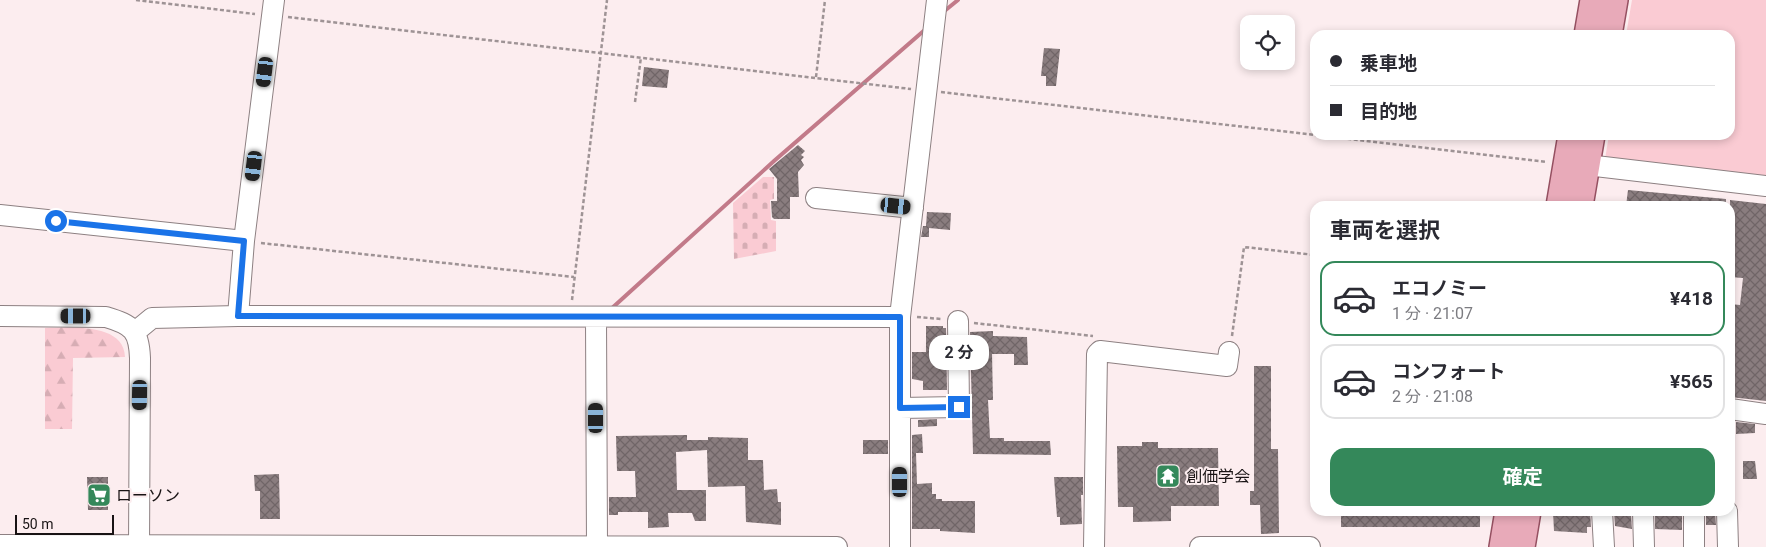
<!DOCTYPE html>
<html lang="ja">
<head>
<meta charset="utf-8">
<style>
	:root { --surface:#fff; --page:#f7f7f7; --text:#2b2b33; --muted:#7c7c81; --line:#e1e1e2; --accent:#34885a }
	body { margin:0; font-family:Roboto,"Noto Sans JP",sans-serif; background:var(--page); color:var(--text); height:100vh; display:flex; flex-direction:column; font-size:19px; white-space:nowrap }
	* { box-sizing:border-box; margin:0 }
	p { font-size:16px; color:var(--muted) }
	.icon { flex:none; width:28px; height:28px; fill:none; stroke:currentColor; stroke-width:2; stroke-linecap:round; stroke-linejoin:round }
	.map { position:relative; flex:1; overflow:hidden }
	.details { position:absolute; left:1310px; top:201px; width:425px; height:315px; display:flex; flex-direction:column; background:var(--surface); border-radius:15px; box-shadow:0 2px 8px #0003 }
	.details>* { flex:none }
	.hud { position:absolute; left:1310px; top:30px; width:425px; height:110px; border-radius:15px; box-shadow:0 2px 8px #0003; display:grid; align-content:center; height:110px; padding:0 20px; background:var(--surface) }
	.buttons { position:absolute; left:1240px; top:15px; display:grid; gap:10px }
	.buttons a { display:grid; place-items:center; width:55px; height:55px; border-radius:10px; background:var(--surface); box-shadow:0 2px 8px #0003; font-size:25px }
	.scale { position:absolute; left:15px; bottom:12px; width:99px; box-sizing:border-box; padding-left:5px; border:2px solid #181314; border-top:0; font-size:14px; line-height:18px; white-space:nowrap; color:#181314; -webkit-text-stroke:4px #fcedef; paint-order:stroke }
	.end { position:absolute; width:22px; height:22px; margin:-11px; border:6px solid #1a73e8; background:#fff; box-shadow:0 0 0 2px #fff }
	.from { border-radius:50% }
	.bubble { position:absolute; height:35px; border-radius:15px; background:var(--surface); box-shadow:0 2px 8px #0003; font-size:16px; font-weight:700; line-height:35px; text-align:center }
	.car { position:absolute; width:15px; height:30px; margin:-15px -8px; border-radius:6px; box-shadow:0 0 4px 1px #0007; background:linear-gradient(#222 24%,#8ab4d8 0 40%,#222 0 76%,#8ab4d8 0 86%,#222 0) }
	.hud b { display:flex; align-items:center; gap:18px; height:48px; font-size:19px }
	.hud b+b { border-top:1px solid var(--line) }
	.hud i { width:12px; height:12px; background:var(--text) }
	ul { padding:0; list-style:none }
	li { display:flex; align-items:center; gap:15px; height:75px; margin:0 10px 8px; padding:0 10px; border:2px solid var(--line); border-radius:15px }
	li div { flex:1 }
	li b { display:block; font-size:19px }
	li em { font-style:normal; font-weight:700 }
	li.current { border-color:var(--accent) }
	li>.icon { width:45px; height:45px; stroke-width:1.5 }
	h2 { padding:0 20px; font-size:22px; line-height:60px }
	.cta { display:flex; gap:10px; margin-top:auto; padding:10px 20px }
	.cta a { flex:1; height:58px; border-radius:15px; background:var(--accent); color:#fff; font-size:20px; font-weight:700; line-height:58px; text-align:center }
	.map>svg:first-child { display:block }
	.forest { fill:url(#forest-firs) }
	.cemetery { fill:url(#cemetery-stones) }
	.green { fill:#facbd3 }
	.lines { fill:none; stroke-linecap:round; stroke-linejoin:round }
	.stream { stroke:#c27a89; stroke-width:4 }
	.building { fill:url(#building-cross-hatch) }
	.minor-casing { stroke:#8d8082; stroke-width:22 }
	.major-casing { stroke:#955061; stroke-width:28 }
	.path { stroke:#9e9395; stroke-width:2.5; stroke-dasharray:4 2.5; stroke-linecap:butt }
	.minor { stroke:#fff; stroke-width:20 }
	.major { stroke:#e8aab9; stroke-width:25 }
	.route { stroke:#1a73e8; stroke-width:6 }
	.labels { text-anchor:middle; dominant-baseline:central; stroke-width:4; stroke-linejoin:round; paint-order:stroke }
	.poi-label { font-size:16px; fill:#181314; stroke:#fcedef; text-anchor:start }
</style>
</head>
<body>
<div class="map">
<svg width="1766" height="547" viewBox="0 0 1766 547">
	<defs>
		<pattern id="forest-firs" width="22" height="20" patternUnits="userSpaceOnUse" patternTransform="scale(1.25)"><rect width="22" height="20" fill="#facbd3"/><path d="M5 1l3.5 6h-7zM16 11l3.5 6h-7z" fill="#d6adb4"/></pattern>
		<pattern id="cemetery-stones" width="16" height="16" patternUnits="userSpaceOnUse" patternTransform="scale(1.25)"><rect width="16" height="16" fill="#facbd3"/><path d="M2 7V4a2 2 0 0 1 4 0v3zM10 15v-3a2 2 0 0 1 4 0v3z" fill="#d6adb4"/></pattern>
		<pattern id="building-cross-hatch" width="8" height="8" patternUnits="userSpaceOnUse" patternTransform="scale(1.25)"><rect width="8" height="8" fill="#8a7d7f"/><path d="M0 0l8 8M0 8l8-8" fill="none" stroke="#706567"/></pattern>
	</defs>
	<rect width="100%" height="100%" fill="#fcedef"/>
	<path class="forest" d="M45 328C68 328 124 322 125 357L73 358 72 429H45Z"/>
	<path class="cemetery" d="M763 177H774V199L770 200 771 220 776 221V251L734 259 733 203Z"/>
	<path class="green" d="M1632 0H1766V178L1605 159 1609 135H1730V35H1626Z"/>
	<g class="lines">
		<path class="stream" d="M942 13 958 0
			M611 309 774 161 927 28"/>
	</g>
	<path class="building" d="M1044 48 1060 49 1056 86H1046V76H1041Z
		M644 67 669 70 667 88 642 86Z
		M798 145 805 151 801 155 804 157 801 160 804 165 798 172 799 197H790V219H774L772 217 771 201H777V179L769 169Z
		M1628 190 1726 199V206H1626Z
		M1730 200 1766 204V401L1730 397V304L1740 305 1743 278 1730 277Z
		M927 212 951 213 950 230 929 228V237H921L923 226H926Z
		M926 326H943V328H946L947 390H923V381L912 379V352H926Z
		M993 331V336L1027 337 1028 365H1014V354H992L993 400H988L990 438H1004V441H1050L1051 455 973 454 970 332Z
		M1254 366H1271V449H1278L1279 533 1261 534 1260 505H1250V491H1254Z
		M937 419V426L918 427V420Z
		M1736 422 1755 424V433L1736 434Z
		M922 434 923 453H916L917 484 932 483V494H936V499H942V501H975V533L940 531V529H912V435Z
		M687 435V440H708V437L748 438V460H763L764 490 777 489 778 502H781V525L746 522 745 486 708 487 707 450 676 452 677 490H706V521H695L692 513H668L669 527 648 528V512H618V515H609V497H636L635 471H617L616 436Z
		M863 440H888V454H863Z
		M1142 442H1158V448H1218L1219 506H1171V521L1133 522V507H1118L1117 446H1142Z
		M1743 461H1755L1757 479H1743Z
		M279 474 280 519H260V491H255L254 475Z
		M87 477H108V510H88Z
		M1054 477H1083V495H1081L1082 524 1060 525V517H1057Z
		M1341 511H1480V527H1341Z
		M1553 511H1590L1591 527H1587V533L1554 531Z
		M1614 511H1618V515H1631L1632 529 1615 526Z
		M1655 511H1682V530L1655 529Z
		M1706 512H1715L1716 525H1706Z"/>
	<g class="lines">
		<g class="minor-casing">
			<path id="minor" d="M1587 165 1766 186
				M816 198 913 208
				M0 215 244 241
				M0 316 106 317C133 325 139 331 140 358L139 547
				M238 316 244 241 274 0
				M596 318 597 546
				M135 332 152 318 238 316 900 317
				M900 408 959 407 958 321
				M1730 409 1766 414
				M1602 511 1604 547
				M1643 511 1644 547
				M1694 511V547
				M1727 511 1728 547
				M0 545 837 547
				M900 547V317L937 0
				M1094 547 1097 354 1100 351 1227 366 1229 352
				M1200 547H1310"/>
		</g>
		<g class="major-casing">
			<path id="major" d="M1587 35 1593 0
				M1609 35 1615 0
				M1559 206 1571 135
				M1580 206 1592 135
				M1502 547 1508 511
				M1522 547 1528 511"/>
		</g>
		<path class="path" d="M136 0 255 14
			M288 17 911 89
			M816 77 825 0
			M941 92 1315 135
			M635 102 641 57
			M1315 135 1547 162
			M261 243 574 277
			M572 300 607 0
			M917 317 941 319
			M974 323 1093 336
			M1232 336 1244 247 1315 255"/>
		<use href="#minor" class="minor"/>
		<use href="#major" class="major"/>
	</g>
	<g class="lines">
		<path class="route" d="M56 221 244 241 238 316 900 317V408L959 407"/>
	</g>
	<defs>
		<g id="temple-square" transform="scale(1.25)"><rect x="-9" y="-9" width="18" height="18" rx="4" fill="#34885a" stroke="#fcedef"/><path d="M0-6L5-2H3V0L6.5 2.5H4V6H1.5V3h-3V6H-4V2.5H-6.5L-3 0V-2H-5Z" fill="#fff"/></g>
		<g id="supermarket-square" transform="scale(1.25)"><rect x="-9" y="-9" width="18" height="18" rx="4" fill="#34885a" stroke="#fcedef"/><path d="M-6-5.5h2.5l.6 2H6L4.5 2H-2.5L-4.4-4H-6ZM-1.5 3.2a1.3 1.3 0 1 0 .1 0ZM3 3.2a1.3 1.3 0 1 0 .1 0Z" fill="#fff"/></g>
	</defs>
	<g fill-rule="evenodd">
		<use href="#temple-square" x="1168" y="476"/>
		<use href="#supermarket-square" x="99" y="495"/>
	</g>
	<g class="labels">
		<g class="poi-label">
			<text x="1186" y="476">創価学会</text>
			<text x="116" y="495">ローソン</text>
		</g>
	</g>
</svg>
<div class="buttons">
<a><svg class="icon" aria-label="locate" viewBox="0 0 24 24"><circle cx="12" cy="12" r="6"/><path d="M12 2v4M12 18v4M2 12h4M18 12h4"/></svg></a>
</div>
<div class="scale">50 m</div>
<i class="end from" style="left:56px;top:221px"></i>
<i class="end" style="left:959px;top:407px"></i>
<div class="bubble" style="left:929px;top:335px;width:60px">2 分</div>
<i class="car" style="left:265px;top:72px;rotate:187deg"></i>
<i class="car" style="left:254px;top:166px;rotate:187deg"></i>
<i class="car" style="left:896px;top:206px;rotate:96deg"></i>
<i class="car" style="left:76px;top:316px;rotate:270deg"></i>
<i class="car" style="left:140px;top:395px;rotate:181deg"></i>
<i class="car" style="left:596px;top:418px;rotate:0deg"></i>
<i class="car" style="left:900px;top:482px;rotate:0deg"></i>
<div class="hud">
<b><i class="from"></i>乗車地</b>
<b><i></i>目的地</b>
</div>
<section class="details">
<h2>車両を選択</h2>
<ul>
<li class="current"><svg class="icon" aria-label="car" viewBox="0 0 24 24"><path d="M5 17H2v-5l4-1 3-4h7l3 4 3 1v5h-3M9 17h6M6 11h13"/><circle cx="7" cy="17" r="2"/><circle cx="17" cy="17" r="2"/></svg><div><b>エコノミー</b><p>1 分 · 21:07</p></div><em>¥418</em></li>
<li><svg class="icon" aria-label="car" viewBox="0 0 24 24"><path d="M5 17H2v-5l4-1 3-4h7l3 4 3 1v5h-3M9 17h6M6 11h13"/><circle cx="7" cy="17" r="2"/><circle cx="17" cy="17" r="2"/></svg><div><b>コンフォート</b><p>2 分 · 21:08</p></div><em>¥565</em></li>
</ul>
<div class="cta"><a>確定</a></div>
</section>
</div>
</body>
</html>
